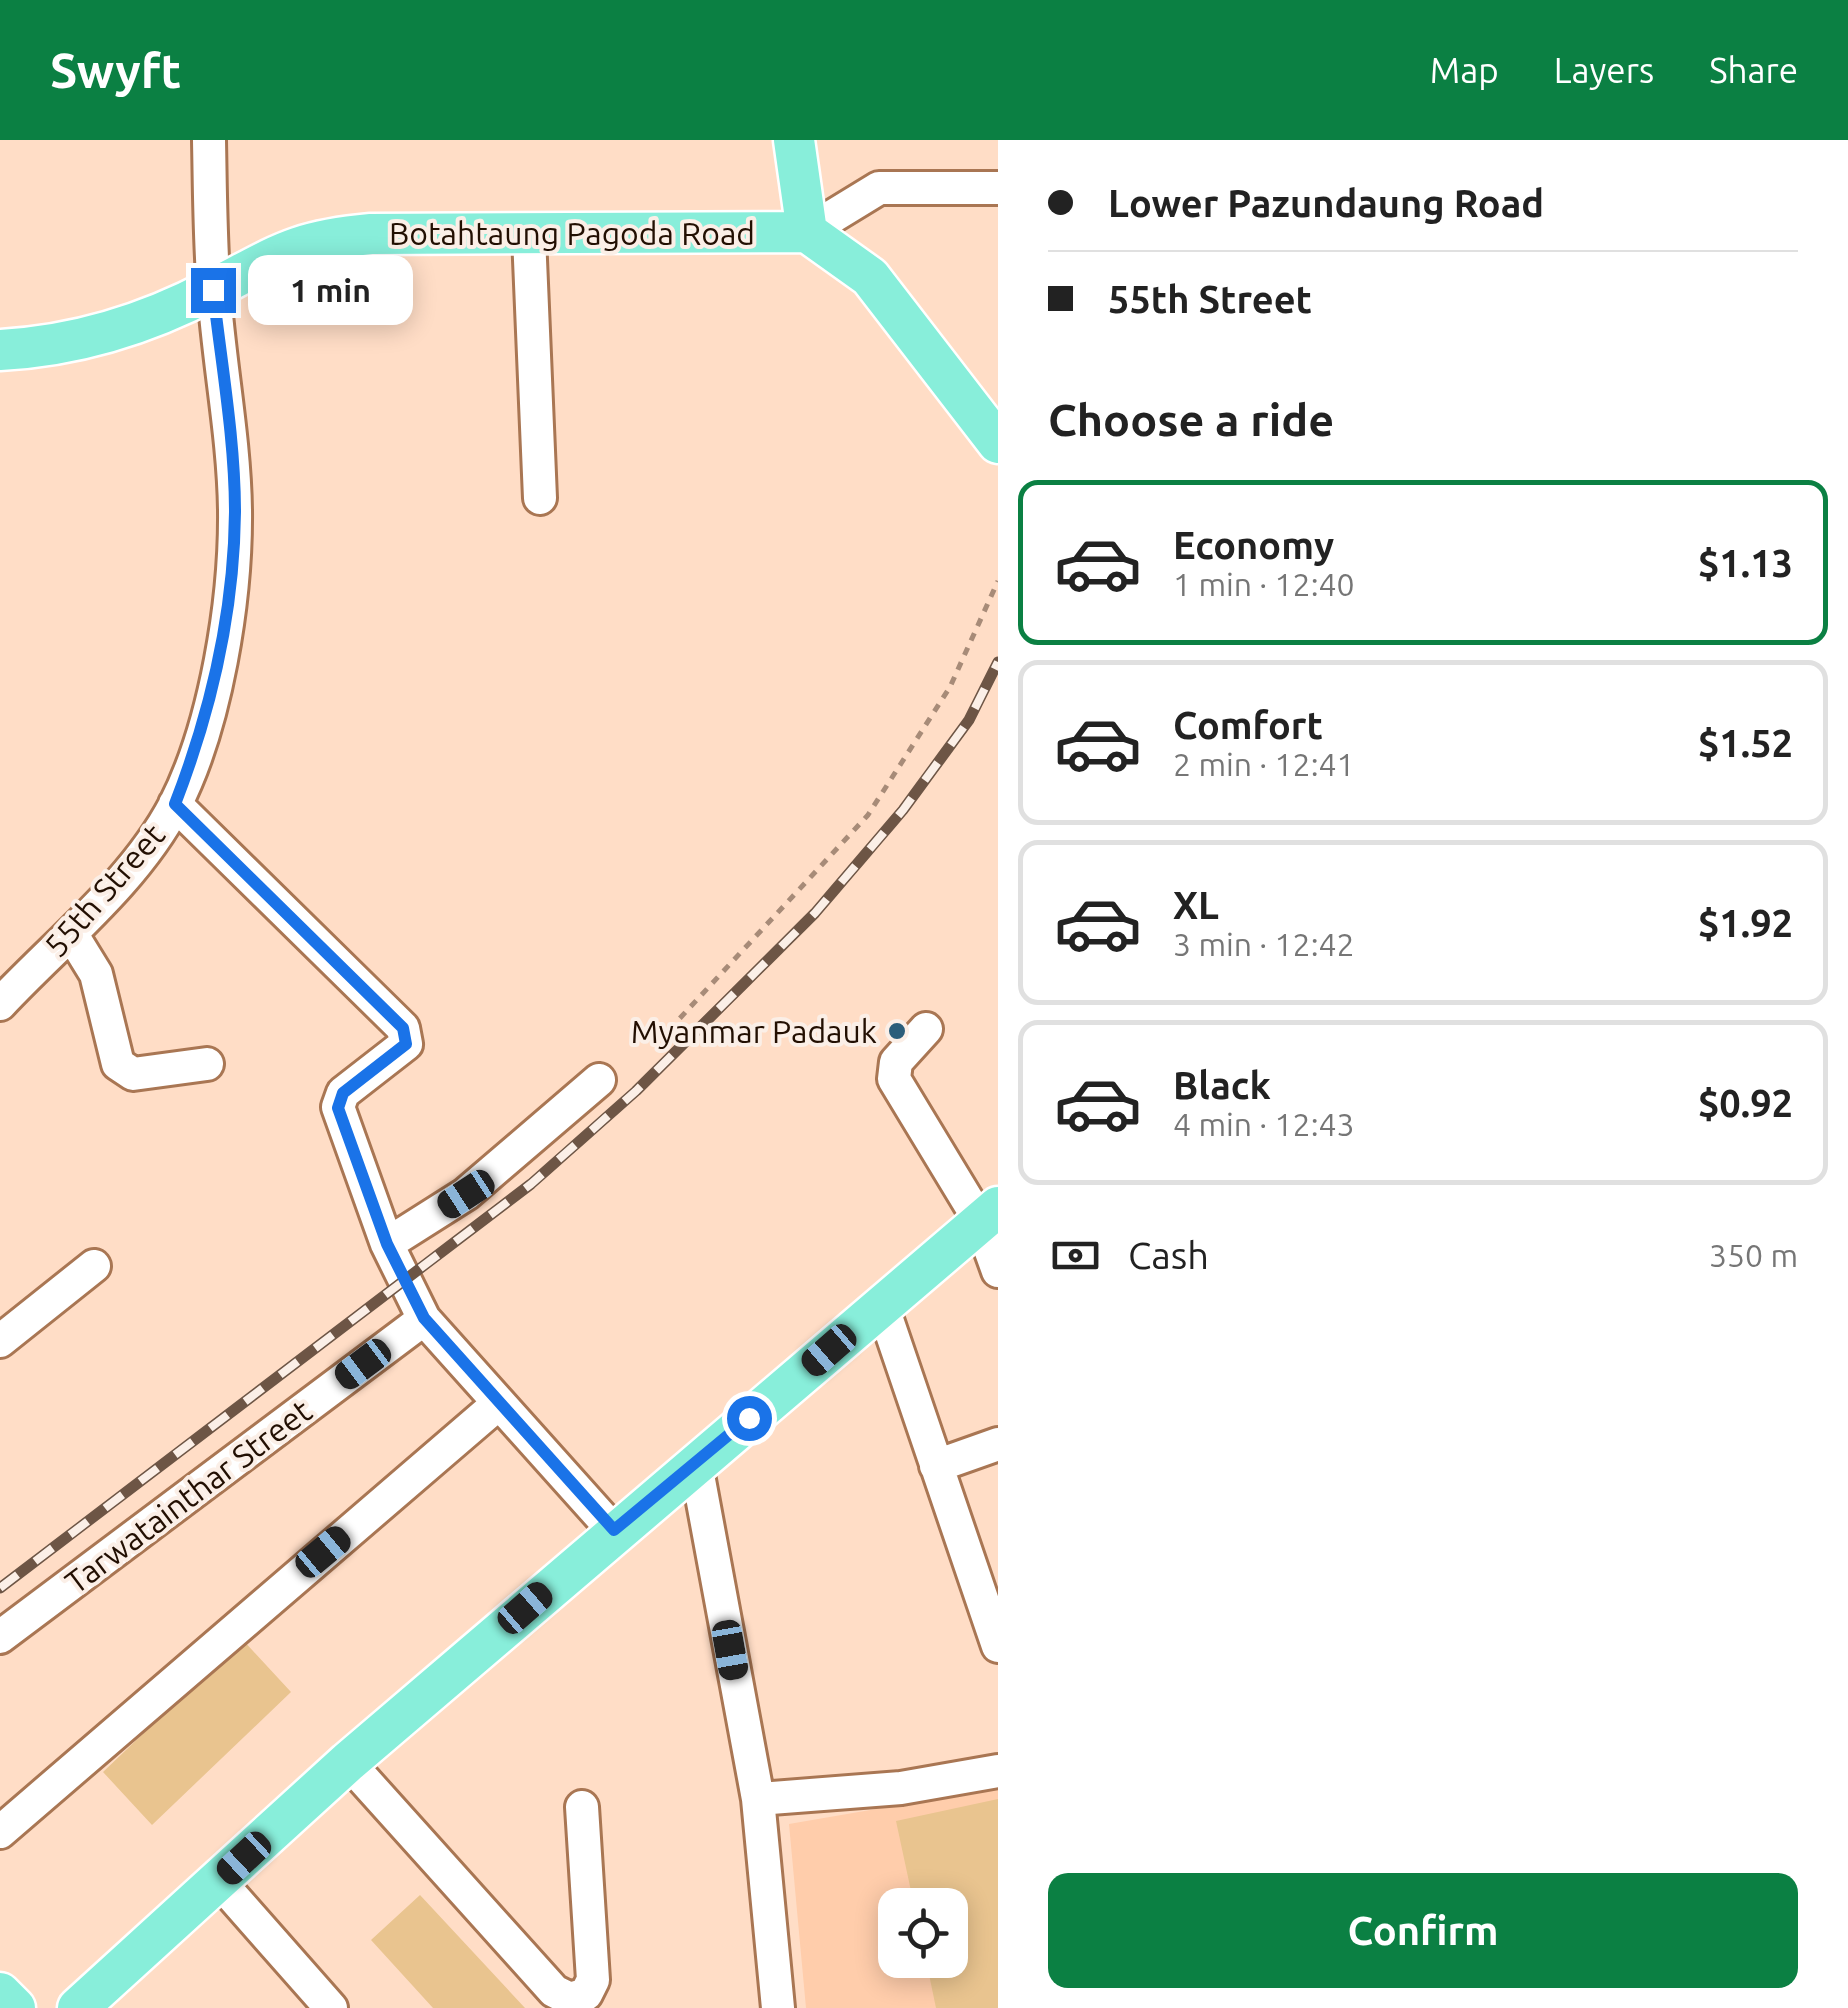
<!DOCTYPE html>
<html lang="en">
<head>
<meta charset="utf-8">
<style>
	:root { --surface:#fff; --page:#f2f2f2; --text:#222; --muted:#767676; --line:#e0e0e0; --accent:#0b8043 }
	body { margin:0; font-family:Ubuntu,sans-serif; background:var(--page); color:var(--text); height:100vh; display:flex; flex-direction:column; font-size:38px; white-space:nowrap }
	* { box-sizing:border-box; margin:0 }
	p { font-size:32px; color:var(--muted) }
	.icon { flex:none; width:55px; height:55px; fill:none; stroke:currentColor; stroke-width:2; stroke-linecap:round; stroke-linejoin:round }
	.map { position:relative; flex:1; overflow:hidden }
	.drawer { display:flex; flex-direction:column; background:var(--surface); width:850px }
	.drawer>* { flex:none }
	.hud { display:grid; align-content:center; height:220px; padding:0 50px; background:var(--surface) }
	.buttons { position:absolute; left:878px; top:1748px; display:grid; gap:20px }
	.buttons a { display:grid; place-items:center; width:90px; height:90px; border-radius:20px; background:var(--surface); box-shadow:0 5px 25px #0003; font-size:50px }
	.end { position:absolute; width:45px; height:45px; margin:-22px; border:12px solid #1a73e8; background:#fff; box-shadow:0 0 0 5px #fff }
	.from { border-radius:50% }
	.bubble { position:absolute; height:70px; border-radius:20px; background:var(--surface); box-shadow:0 5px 25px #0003; font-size:32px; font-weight:600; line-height:70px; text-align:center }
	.car { position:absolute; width:30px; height:60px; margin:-30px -15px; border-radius:12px; box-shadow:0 0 8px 2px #0007; background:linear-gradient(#222 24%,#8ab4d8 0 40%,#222 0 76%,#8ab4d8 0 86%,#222 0) }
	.hud b { display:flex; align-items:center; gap:35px; height:95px; font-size:38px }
	.hud b+b { border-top:2px solid var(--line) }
	.hud i { width:25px; height:25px; background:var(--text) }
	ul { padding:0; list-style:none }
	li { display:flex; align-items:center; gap:30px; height:165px; margin:0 20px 15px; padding:0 30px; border:5px solid var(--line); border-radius:20px }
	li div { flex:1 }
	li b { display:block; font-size:38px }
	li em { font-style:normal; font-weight:600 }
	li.current { border-color:var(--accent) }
	li>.icon { width:90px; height:90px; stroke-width:1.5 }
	h2 { padding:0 50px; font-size:45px; line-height:120px }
	.pay { display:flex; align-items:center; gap:25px; height:110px; padding:0 50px; font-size:38px }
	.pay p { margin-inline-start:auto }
	.primary-button { display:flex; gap:20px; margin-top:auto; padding:20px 50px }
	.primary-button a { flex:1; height:115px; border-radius:20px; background:var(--accent); color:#fff; font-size:40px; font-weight:600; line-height:115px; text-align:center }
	header { display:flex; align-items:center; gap:60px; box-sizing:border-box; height:140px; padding:0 50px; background:var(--accent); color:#fff }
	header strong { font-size:48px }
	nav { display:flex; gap:55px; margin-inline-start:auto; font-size:35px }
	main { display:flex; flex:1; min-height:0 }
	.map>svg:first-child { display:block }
	.built { fill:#ffcdab; fill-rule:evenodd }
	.building { fill:#e9c48f }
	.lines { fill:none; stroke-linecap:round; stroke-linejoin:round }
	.minor-casing { stroke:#a97653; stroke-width:38 }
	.major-casing { stroke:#fff; stroke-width:45 }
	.path { stroke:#a78b78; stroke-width:5; stroke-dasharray:8 8; stroke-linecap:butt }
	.minor { stroke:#fff; stroke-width:32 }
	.major { stroke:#88eeda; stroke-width:40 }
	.rail-casing { stroke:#6d5545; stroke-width:11 }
	.rail { stroke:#fbefe7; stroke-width:8; stroke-dasharray:22; stroke-linecap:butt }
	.route { stroke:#1a73e8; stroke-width:12 }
	.poi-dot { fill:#2b5e7b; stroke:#fbefe7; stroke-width:4 }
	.labels { text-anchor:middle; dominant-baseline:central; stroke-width:8; stroke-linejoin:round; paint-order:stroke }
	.street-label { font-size:32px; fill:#220f02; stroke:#fbefe7 }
	.poi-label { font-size:32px; fill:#220f02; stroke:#fbefe7; text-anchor:end }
</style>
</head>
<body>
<header>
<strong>Swyft</strong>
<nav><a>Map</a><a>Layers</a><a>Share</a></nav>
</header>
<main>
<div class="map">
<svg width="998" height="1868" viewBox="0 0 998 1868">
	<rect width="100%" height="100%" fill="#ffddc6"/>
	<path class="built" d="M998 1648V1868H806L789 1684ZM895 1765H950V1820H895Z"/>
	<path class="building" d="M242 1499 291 1552 152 1685 103 1632Z
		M998 1659V1868H936L926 1820H950V1765H914L896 1681Z
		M420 1755 525 1868H433L371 1800Z"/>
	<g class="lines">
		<g class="minor-casing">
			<path id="minor" d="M807 92 879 48H998
				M529 96 540 358
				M175 664 403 888 406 904 343 953 338 967 387 1104 424 1179 613 1390
				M72 795 96 834 118 924 133 934 207 924
				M0 864C59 801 134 743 175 665 216 585 236 460 235 370 234 297 219 224 214 151 210 101 210 50 209 0
				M926 889 896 922 894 939 980 1081 998 1131
				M387 1104 466 1054 599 940
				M882 1165 998 1506
				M0 1201 94 1126
				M696 1324 758 1659 778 1868
				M936 1326 998 1304
				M0 1497 424 1179
				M348 1622 554 1851 570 1859 586 1854 593 1840 582 1667
				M758 1659 901 1648 998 1631
				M0 1692 499 1263
				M219 1741 331 1868"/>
		</g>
		<g class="major-casing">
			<path id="major" d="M794 0 807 92
				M807 92 870 137 998 303
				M0 210C75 206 147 184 213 149 279 115 294 101 371 94L807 92
				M0 1853 15 1868
				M78 1868 348 1622 998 1067"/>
		</g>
		<path class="path" d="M669 890 868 675 950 547 998 441"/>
		<use href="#minor" class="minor"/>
		<use href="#major" class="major"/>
		<g class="rail-casing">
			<path id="rail" d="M0 1448 531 1044 636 951 815 773 903 670 969 580 998 522"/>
		</g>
		<use href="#rail" class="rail"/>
	</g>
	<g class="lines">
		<path class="route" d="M213 150C221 222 235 299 235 372 234 472 211 571 175 664L403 888 406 904 343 953 338 968 387 1104 424 1178 614 1390 749 1278"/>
	</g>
	<circle class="poi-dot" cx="897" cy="891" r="10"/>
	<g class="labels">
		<g class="street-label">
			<text x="572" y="93">Botahtaung Pagoda Road</text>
			<text transform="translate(104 750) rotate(-49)">55th Street</text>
			<text transform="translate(188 1356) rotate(-37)">Tarwatainthar Street</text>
		</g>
		<g class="poi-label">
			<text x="877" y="891">Myanmar Padauk</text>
		</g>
	</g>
</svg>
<div class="buttons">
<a><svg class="icon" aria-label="locate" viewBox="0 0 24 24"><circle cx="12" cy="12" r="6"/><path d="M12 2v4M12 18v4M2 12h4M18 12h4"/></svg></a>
</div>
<i class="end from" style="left:749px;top:1278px"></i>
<i class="end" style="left:213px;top:150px"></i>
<div class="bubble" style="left:248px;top:115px;width:165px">1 min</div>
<i class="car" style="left:466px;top:1054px;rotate:237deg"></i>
<i class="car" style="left:829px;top:1210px;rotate:229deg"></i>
<i class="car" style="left:363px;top:1224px;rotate:233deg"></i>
<i class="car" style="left:323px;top:1412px;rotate:50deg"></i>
<i class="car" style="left:525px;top:1468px;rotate:49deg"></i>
<i class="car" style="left:730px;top:1510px;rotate:170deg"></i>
<i class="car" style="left:244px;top:1718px;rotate:227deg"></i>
</div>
<section class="drawer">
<div class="hud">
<b><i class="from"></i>Lower Pazundaung Road</b>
<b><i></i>55th Street</b>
</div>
<h2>Choose a ride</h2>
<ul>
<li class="current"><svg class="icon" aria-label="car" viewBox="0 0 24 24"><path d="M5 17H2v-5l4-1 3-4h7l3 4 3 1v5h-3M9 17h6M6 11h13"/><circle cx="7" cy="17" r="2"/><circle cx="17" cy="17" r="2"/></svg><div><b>Economy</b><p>1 min · 12:40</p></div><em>$1.13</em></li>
<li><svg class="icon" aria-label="car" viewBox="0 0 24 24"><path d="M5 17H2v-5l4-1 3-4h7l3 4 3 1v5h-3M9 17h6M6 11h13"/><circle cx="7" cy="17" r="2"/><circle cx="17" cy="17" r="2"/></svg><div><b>Comfort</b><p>2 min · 12:41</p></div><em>$1.52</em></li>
<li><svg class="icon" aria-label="car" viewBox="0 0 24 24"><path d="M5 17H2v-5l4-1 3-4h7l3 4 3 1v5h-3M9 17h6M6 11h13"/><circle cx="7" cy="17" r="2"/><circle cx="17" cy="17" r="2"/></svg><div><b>XL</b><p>3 min · 12:42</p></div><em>$1.92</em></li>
<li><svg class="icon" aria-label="car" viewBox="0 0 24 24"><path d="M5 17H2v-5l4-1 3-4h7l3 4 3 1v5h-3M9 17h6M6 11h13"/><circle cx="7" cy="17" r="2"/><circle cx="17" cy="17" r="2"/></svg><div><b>Black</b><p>4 min · 12:43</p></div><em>$0.92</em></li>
</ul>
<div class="pay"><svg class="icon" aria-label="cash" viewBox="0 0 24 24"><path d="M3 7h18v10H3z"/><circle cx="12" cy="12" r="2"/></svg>Cash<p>350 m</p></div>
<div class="primary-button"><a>Confirm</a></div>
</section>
</main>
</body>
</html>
